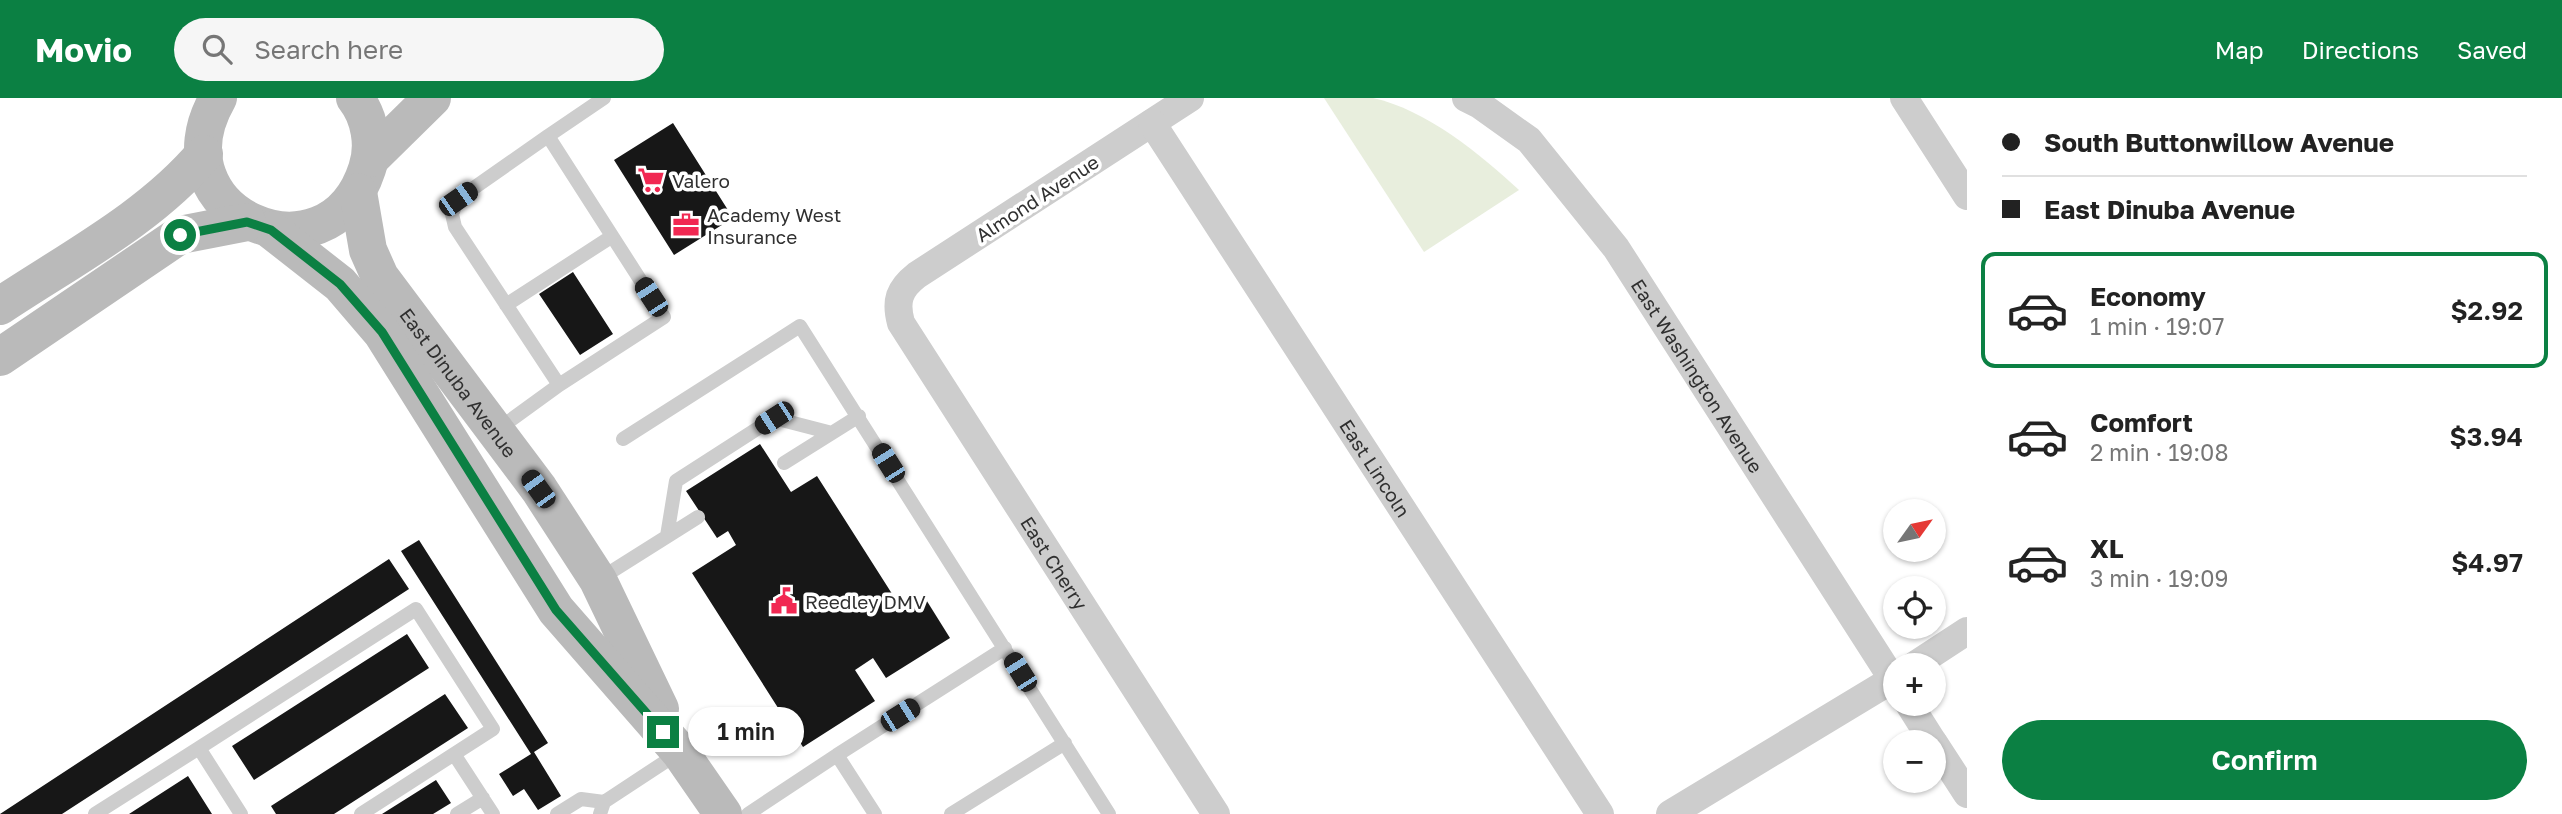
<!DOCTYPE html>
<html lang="en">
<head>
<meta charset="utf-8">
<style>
	:root { --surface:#fff; --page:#f6f6f6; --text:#222; --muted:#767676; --line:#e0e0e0; --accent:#0b8043 }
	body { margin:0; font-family:"Golos Text",sans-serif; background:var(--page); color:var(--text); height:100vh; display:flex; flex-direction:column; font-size:26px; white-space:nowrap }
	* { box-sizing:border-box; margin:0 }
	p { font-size:23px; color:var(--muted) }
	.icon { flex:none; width:38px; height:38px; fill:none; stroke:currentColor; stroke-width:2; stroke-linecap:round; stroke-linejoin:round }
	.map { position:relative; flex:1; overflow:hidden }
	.panel { display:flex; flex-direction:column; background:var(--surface); width:595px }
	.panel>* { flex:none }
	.top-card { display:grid; align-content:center; height:154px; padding:0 35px; background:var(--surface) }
	.needle { width:46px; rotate:57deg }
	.buttons { position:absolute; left:1883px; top:401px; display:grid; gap:14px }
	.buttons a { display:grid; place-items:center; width:63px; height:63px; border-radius:50%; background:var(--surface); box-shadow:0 2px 5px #0004; font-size:35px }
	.end { position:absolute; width:32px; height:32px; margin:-16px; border:9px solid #0b8043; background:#fff; box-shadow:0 0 0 4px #fff }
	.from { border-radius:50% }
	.bubble { position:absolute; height:49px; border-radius:24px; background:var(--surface); box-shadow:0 2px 5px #0004; font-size:23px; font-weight:600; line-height:49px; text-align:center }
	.car { position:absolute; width:21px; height:42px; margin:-21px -10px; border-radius:9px; box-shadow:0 0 5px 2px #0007; background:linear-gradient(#222 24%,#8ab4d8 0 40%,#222 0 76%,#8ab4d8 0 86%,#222 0) }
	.top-card b { display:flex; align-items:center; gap:24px; height:66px; font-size:26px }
	.top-card b+b { border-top:2px solid var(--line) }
	.top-card i { width:18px; height:18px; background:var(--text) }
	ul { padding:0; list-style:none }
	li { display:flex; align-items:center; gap:21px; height:116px; margin:0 14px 10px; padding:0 21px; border:4px solid transparent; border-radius:14px }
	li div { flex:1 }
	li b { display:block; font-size:26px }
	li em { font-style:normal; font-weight:600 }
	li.on { border-color:var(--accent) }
	li>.icon { width:63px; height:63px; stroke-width:1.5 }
	.action { display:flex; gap:14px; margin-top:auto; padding:14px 35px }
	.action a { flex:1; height:80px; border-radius:42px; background:var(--accent); color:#fff; font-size:28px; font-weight:600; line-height:80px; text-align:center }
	header { display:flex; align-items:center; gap:42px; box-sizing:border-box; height:98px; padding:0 35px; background:var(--accent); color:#fff }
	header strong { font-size:33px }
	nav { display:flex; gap:38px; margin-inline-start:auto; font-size:24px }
	.search { width:490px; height:63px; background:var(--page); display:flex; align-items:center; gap:18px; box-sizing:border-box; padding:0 24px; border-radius:38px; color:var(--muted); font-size:26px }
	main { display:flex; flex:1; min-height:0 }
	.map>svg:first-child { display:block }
	.green { fill:#e8eedd }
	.building { fill:#171717 }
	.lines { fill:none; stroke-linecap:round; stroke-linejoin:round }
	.lane { stroke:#cdcdcd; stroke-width:14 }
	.street { stroke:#cdcdcd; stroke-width:28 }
	.secondary { stroke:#bababa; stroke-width:38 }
	.route { stroke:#0b8043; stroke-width:9 }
	.labels { text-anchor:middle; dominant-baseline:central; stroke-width:7; stroke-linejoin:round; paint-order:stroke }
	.poi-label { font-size:19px; fill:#303030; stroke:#fff; text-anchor:start }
	.street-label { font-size:19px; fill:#303030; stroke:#fff }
</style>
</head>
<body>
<header>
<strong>Movio</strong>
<div class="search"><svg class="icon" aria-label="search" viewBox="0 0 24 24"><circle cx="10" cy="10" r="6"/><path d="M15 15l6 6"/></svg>Search here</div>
<nav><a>Map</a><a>Directions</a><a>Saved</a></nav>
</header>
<main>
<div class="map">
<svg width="1967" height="716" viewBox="0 0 1967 716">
	<rect width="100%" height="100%" fill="#fff"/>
	<path class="green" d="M1324 0C1340 0 1358 0 1373 0 1427 12 1480 56 1519 92L1424 154Z"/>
	<path class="building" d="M673 25 733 120 674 157 614 62Z
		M573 174 613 236 580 257 539 196Z
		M760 346 791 394 817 378 903 513 925 500 950 540 886 580 873 560 855 572 875 603 803 649 692 475 736 447 728 433 717 440 686 393Z
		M419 442 548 645 534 654 561 698 538 712 524 691 513 698 499 676 531 656 401 453Z
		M389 461 409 491 62 716H0Z
		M407 536 429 570 254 682 232 648Z
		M445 596 468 630 334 716H276L271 708Z
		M188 678 212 716H129Z
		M436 682 451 705 433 716H382Z"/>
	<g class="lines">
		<path class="lane" d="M548 38 458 101 452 116 455 129 559 287
			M506 207 611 139
			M497 332 559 287 664 219 548 38 604 0
			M623 341 800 228 1109 716
			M784 365 859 318
			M667 438 676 383 774 320 832 335
			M598 482 698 419
			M454 656 493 716
			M837 657 1005 550
			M95 716 199 650
			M241 716 199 650 416 511 493 631 361 716
			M457 716 483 700
			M557 716 581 701 604 704
			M600 716 604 704 680 654
			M748 716 837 657 875 716
			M951 716 1065 645"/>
		<g class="street">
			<path id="s1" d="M1190 0 917 177C899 191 895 203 901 225L1216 716"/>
			<path id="s2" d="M1466 0 1480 7 1529 42 1616 150 1895 585"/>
			<path d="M1904 0 1967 98"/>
			<path id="s3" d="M1152 25 1600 716"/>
			<path d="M1915 567 1967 533"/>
			<path d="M1909 606 1933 644"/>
			<path d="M1934 645 1967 696"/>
			<path d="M1670 716 1895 580"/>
		</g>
		<g class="secondary">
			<path d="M218 0C151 116 328 192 367 71 375 48 370 19 355 0"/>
			<path d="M371 60 432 0"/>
			<path id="s4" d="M358 94 368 152 380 179 539 391 598 482 660 611"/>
			<path d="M271 132 340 186 382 235 556 512 680 654 723 716"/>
			<path d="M0 208C69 162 150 120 204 56"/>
			<path d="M0 259 180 137 247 124"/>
		</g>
	</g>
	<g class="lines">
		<path class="route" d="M180 137 247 124 271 132 340 186 382 234 556 512 663 634"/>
	</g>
	<defs>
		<g id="supermarket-bare" transform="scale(2.1)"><path d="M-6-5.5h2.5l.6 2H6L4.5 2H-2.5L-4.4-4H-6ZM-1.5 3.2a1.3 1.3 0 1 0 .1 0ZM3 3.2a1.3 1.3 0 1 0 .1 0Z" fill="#f12852" stroke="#fff" stroke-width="2.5" paint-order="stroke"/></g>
		<g id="office-bare" transform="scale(2.1)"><path d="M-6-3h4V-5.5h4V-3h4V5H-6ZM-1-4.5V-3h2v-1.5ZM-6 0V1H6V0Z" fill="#f12852" stroke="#fff" stroke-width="2.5" paint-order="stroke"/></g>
		<g id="civic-bare" transform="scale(2.1)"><path d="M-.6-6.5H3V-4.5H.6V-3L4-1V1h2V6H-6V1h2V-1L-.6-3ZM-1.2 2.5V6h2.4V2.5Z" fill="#f12852" stroke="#fff" stroke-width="2.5" paint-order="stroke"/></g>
	</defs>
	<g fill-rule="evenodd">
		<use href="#supermarket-bare" x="651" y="82"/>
		<use href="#office-bare" x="686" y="127"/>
		<use href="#civic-bare" x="784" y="503"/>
	</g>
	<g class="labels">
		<g class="poi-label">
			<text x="672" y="82">Valero</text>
			<text x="707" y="116">Academy West<tspan x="707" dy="22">Insurance</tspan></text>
			<text x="805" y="503">Reedley DMV</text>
		</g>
		<g class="street-label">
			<text transform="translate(1037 100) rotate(-33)">Almond Avenue</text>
			<text stroke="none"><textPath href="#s2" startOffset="366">East Washington Avenue</textPath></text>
			<text stroke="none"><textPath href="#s4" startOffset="220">East Dinuba Avenue</textPath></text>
			<text stroke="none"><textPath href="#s3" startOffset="411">East Lincoln</textPath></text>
			<text stroke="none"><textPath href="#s1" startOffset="665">East Cherry</textPath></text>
		</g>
	</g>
</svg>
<div class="buttons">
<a><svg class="needle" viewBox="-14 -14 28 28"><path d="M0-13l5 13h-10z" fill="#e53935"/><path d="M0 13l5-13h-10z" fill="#767676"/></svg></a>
<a><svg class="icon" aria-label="locate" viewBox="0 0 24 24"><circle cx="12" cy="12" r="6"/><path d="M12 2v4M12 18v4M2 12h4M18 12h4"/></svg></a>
<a>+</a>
<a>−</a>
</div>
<i class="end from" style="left:180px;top:137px"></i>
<i class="end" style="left:663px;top:634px"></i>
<div class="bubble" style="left:688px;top:609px;width:116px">1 min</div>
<i class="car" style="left:458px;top:101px;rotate:55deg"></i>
<i class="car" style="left:651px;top:199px;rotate:327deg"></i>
<i class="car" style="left:774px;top:320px;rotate:237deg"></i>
<i class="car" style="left:888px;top:365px;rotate:328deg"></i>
<i class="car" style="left:538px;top:391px;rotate:324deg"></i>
<i class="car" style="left:1020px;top:574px;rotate:328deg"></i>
<i class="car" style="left:900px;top:617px;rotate:58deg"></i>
</div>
<section class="panel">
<div class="top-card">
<b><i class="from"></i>South Buttonwillow Avenue</b>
<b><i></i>East Dinuba Avenue</b>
</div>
<ul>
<li class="on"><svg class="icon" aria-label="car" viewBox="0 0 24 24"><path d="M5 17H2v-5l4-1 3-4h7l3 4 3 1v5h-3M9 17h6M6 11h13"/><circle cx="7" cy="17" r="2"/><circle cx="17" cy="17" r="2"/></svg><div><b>Economy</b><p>1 min · 19:07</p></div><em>$2.92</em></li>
<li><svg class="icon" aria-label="car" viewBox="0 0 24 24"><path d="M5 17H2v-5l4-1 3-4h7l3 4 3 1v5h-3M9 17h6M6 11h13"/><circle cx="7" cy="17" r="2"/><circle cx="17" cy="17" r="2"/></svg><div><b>Comfort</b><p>2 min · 19:08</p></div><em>$3.94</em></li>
<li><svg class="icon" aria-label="car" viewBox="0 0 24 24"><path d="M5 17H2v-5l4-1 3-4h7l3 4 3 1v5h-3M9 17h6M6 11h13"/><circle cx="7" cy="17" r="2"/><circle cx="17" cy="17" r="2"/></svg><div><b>XL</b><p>3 min · 19:09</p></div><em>$4.97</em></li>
</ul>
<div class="action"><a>Confirm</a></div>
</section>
</main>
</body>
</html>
